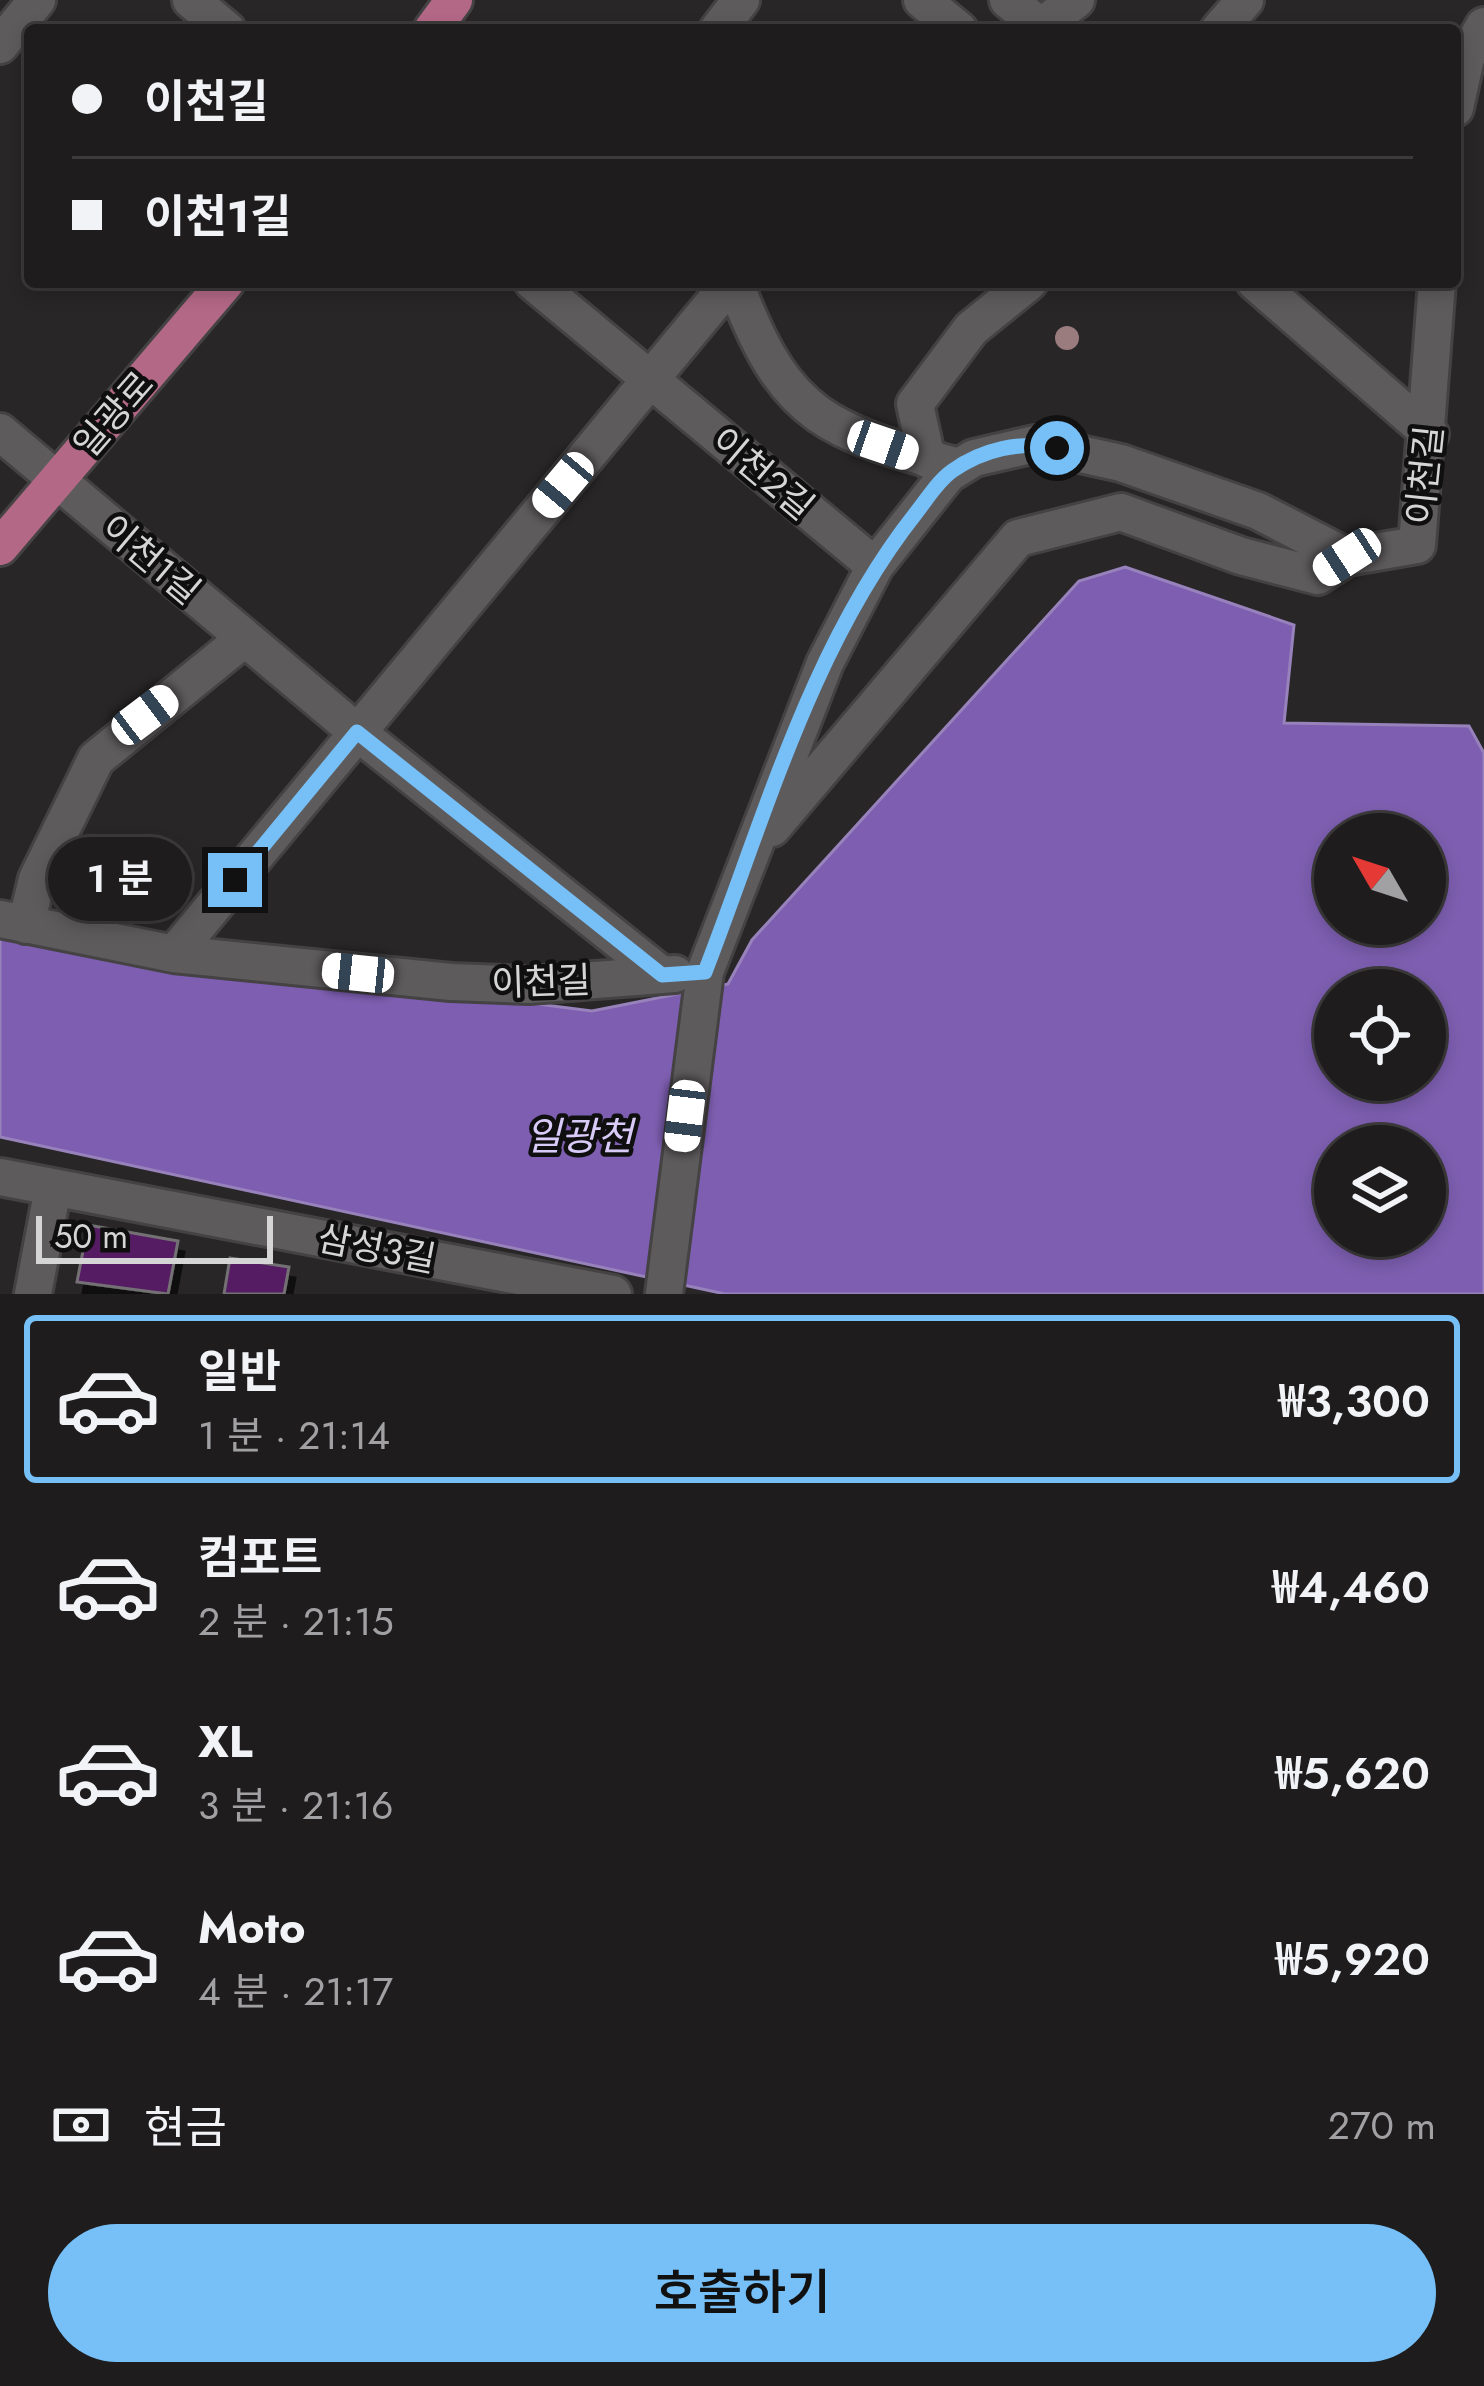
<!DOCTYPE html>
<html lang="ko">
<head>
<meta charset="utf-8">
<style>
	:root { --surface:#1e1c1d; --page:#262526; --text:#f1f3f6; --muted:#a1a1a4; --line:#3c3a3b; --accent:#76c0f7 }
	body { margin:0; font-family:Jost,"Noto Sans KR",sans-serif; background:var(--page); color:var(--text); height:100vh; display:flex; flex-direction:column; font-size:45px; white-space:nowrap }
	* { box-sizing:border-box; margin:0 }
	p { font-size:39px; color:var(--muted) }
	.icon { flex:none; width:66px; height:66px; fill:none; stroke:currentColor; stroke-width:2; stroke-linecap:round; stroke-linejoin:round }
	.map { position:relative; height:1294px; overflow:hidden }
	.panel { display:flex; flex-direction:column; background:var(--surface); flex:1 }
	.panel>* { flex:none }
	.top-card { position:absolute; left:24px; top:24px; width:1437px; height:264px; border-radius:12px; box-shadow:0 6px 18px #0003,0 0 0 3px var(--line); display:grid; align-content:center; height:264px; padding:0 48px; background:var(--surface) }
	.needle { width:78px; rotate:309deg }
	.fabs { position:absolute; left:1314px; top:813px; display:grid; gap:24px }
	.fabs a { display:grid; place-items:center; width:132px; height:132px; border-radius:50%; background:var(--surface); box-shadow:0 6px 18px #0003,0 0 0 3px var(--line); font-size:60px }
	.scale { position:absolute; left:36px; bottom:30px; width:237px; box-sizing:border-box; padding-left:12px; border:6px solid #d6d5d6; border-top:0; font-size:33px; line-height:42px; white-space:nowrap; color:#d6d5d6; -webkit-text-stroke:9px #100f10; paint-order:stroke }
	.end { position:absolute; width:54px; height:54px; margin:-27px; border:15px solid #76c0f7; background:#111; box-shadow:0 0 0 6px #111 }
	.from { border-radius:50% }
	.bubble { position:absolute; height:84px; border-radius:42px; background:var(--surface); box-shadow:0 6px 18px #0003,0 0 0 3px var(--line); font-size:39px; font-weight:600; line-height:84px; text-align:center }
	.car { position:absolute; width:36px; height:72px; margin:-36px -18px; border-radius:15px; box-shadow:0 0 9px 3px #0007; background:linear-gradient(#fff 24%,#345 0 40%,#fff 0 76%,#345 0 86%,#fff 0) }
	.top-card b { display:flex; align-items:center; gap:42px; height:114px; font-size:45px }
	.top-card b+b { border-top:3px solid var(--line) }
	.top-card i { width:30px; height:30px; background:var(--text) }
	ul { padding:21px 0 0; list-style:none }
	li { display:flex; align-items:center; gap:36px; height:168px; margin:0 24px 18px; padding:0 24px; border:6px solid transparent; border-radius:12px }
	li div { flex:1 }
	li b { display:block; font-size:45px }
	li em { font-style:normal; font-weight:600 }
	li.selected { border-color:var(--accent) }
	li>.icon { width:108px; height:108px; stroke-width:1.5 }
	.pay { display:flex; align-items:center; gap:30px; height:132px; padding:0 48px; font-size:45px }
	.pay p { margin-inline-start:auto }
	.primary-button { display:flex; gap:24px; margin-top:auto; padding:24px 48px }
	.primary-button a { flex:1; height:138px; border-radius:72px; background:var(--accent); color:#111; font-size:48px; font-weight:600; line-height:138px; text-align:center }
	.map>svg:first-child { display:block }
	.water { fill:#7d5eb0; stroke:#9882bb; stroke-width:3; fill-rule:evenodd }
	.building { fill:#551d63; stroke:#737173; stroke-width:3; filter:url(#shadow) }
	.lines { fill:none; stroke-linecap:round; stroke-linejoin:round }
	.minor-casing { stroke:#444243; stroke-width:42 }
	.major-casing { stroke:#444243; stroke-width:42 }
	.minor { stroke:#5e5b5d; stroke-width:36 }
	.major { stroke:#b36886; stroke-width:36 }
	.tree { fill:#9b7c7e }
	.route { stroke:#76c0f7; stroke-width:15 }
	.labels { text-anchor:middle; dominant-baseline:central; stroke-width:9; stroke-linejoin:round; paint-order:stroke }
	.street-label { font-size:36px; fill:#d6d5d6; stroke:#100f10 }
	.water-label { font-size:39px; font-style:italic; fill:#d9cbf8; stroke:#100f10 }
</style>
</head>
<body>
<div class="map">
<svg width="1484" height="1294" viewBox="0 0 1484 1294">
	<defs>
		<filter id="shadow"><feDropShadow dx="6" dy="11" stdDeviation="0" flood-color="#0009"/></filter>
	</defs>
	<rect width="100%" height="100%" fill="#282627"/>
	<path class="water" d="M1125 567 1294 625 1284 723 1469 726 1484 753V1294H725L0 1137V936L592 1011 728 984 752 940 1079 581ZM1335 834H1425V924H1335ZM1335 990H1425V1080H1335ZM1335 1146H1425V1236H1335Z"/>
	<path class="building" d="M88 1225 178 1241 168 1294 77 1282Z
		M230 1258 289 1267 284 1294H224Z"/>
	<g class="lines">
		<g class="minor-casing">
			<path id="minor" d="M191 0 227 30
				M922 0 959 30
				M1008 0 1045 30
				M1042 26 1076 0
				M718 30 741 0
				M1219 30 1245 0
				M0 45 37 0
				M1455 108 1466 58 1484 26
				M533 282 875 566
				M740 282 738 291C787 421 832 432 959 467
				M1255 282 1430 434
				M0 432 357 732 662 975
				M927 459 915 404 971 329 1029 282
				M772 828 1018 538 1121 512 1241 556 1318 576 1347 557
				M0 919 174 954 451 982 529 985 675 974
				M26 925 37 879 96 759 245 638
				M174 954 731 282
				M0 1177 613 1294
				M33 1294 53 1188
				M664 1294 705 972 825 663 875 566 948 474 974 458 1035 444 1121 463 1258 511 1347 557 1417 545 1437 282"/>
		</g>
		<g class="major-casing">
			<path id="major" d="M432 30 454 0
				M0 547 226 282"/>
		</g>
		<use href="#minor" class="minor"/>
		<use href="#major" class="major"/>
	</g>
	<circle class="tree" cx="1067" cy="338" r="12"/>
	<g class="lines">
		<path class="route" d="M235 880 357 732 662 975 705 972C765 817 812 644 916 513 927 499 938 481 952 471 983 449 1020 441 1057 448"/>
	</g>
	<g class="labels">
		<g class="street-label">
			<text transform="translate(113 414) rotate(-49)">일광로</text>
			<text transform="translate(763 473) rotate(40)">이천2길</text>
			<text transform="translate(1424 475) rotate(-84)">이천길</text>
			<text transform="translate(151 559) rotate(40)">이천1길</text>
			<text transform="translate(541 981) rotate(-2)">이천길</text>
			<text transform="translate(377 1248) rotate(11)">삼성3길</text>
		</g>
		<g class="water-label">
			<text x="579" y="1136">일광천</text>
		</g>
	</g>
</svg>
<div class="fabs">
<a><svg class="needle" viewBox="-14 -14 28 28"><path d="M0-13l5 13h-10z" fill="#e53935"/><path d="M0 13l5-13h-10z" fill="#a1a1a4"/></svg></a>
<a><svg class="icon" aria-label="locate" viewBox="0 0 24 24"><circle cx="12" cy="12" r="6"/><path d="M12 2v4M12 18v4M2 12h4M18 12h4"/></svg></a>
<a><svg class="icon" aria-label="layers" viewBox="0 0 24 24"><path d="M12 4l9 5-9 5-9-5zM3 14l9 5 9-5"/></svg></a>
</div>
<div class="scale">50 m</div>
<i class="end from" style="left:1057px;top:448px"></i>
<i class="end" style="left:235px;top:880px"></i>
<div class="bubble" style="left:48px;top:837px;width:144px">1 분</div>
<i class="car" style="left:883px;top:445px;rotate:109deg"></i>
<i class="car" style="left:563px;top:485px;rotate:220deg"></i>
<i class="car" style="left:1347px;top:557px;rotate:237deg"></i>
<i class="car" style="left:145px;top:715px;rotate:53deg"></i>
<i class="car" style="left:358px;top:973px;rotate:276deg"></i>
<i class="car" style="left:685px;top:1116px;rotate:187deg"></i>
<div class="top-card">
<b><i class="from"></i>이천길</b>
<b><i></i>이천1길</b>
</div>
</div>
<section class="panel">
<ul>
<li class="selected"><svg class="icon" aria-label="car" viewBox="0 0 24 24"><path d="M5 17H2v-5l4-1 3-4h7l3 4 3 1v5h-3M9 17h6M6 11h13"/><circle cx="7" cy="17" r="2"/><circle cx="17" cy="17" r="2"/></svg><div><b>일반</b><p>1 분 · 21:14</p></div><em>₩3,300</em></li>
<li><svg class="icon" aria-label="car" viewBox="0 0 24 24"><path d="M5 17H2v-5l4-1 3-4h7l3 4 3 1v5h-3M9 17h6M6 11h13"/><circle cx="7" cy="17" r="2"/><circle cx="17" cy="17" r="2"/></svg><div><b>컴포트</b><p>2 분 · 21:15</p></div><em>₩4,460</em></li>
<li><svg class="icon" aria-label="car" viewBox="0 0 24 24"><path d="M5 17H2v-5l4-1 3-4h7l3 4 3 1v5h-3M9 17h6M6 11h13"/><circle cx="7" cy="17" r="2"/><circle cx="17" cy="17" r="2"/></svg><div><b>XL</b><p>3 분 · 21:16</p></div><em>₩5,620</em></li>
<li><svg class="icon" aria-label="car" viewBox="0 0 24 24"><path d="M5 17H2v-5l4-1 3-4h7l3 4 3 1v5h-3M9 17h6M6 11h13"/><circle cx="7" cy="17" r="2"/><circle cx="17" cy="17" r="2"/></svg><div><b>Moto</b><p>4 분 · 21:17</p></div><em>₩5,920</em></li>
</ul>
<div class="pay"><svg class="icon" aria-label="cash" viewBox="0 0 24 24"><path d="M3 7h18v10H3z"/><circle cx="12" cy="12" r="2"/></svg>현금<p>270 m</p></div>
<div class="primary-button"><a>호출하기</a></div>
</section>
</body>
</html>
